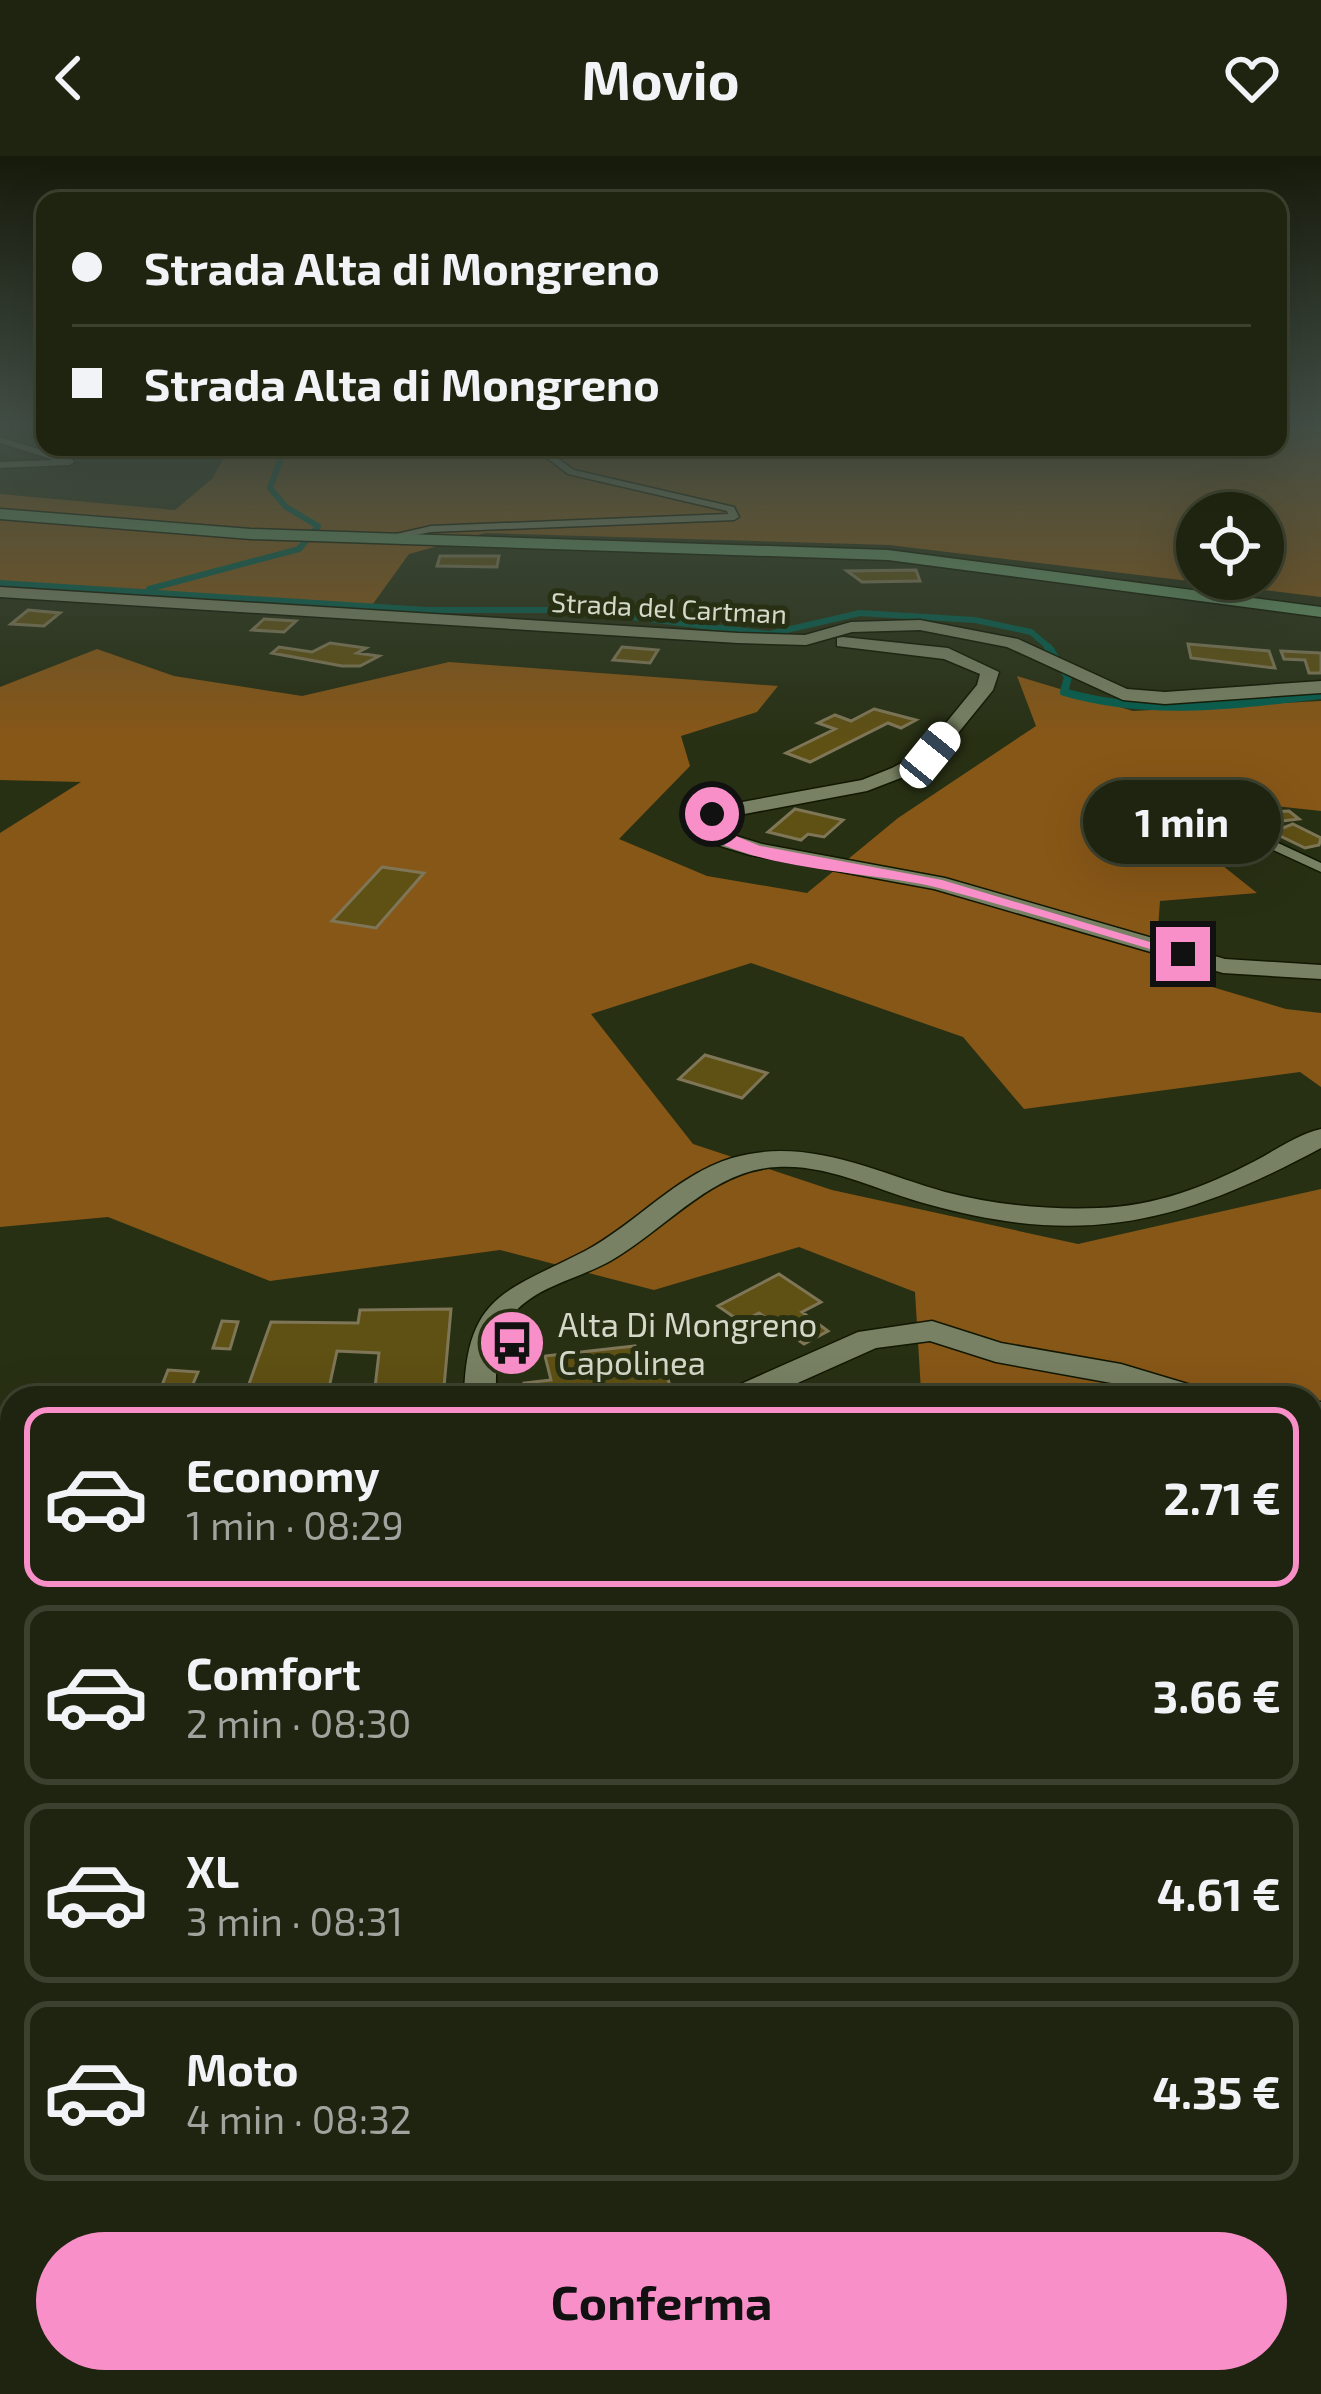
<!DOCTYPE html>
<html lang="it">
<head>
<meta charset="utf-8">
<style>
	:root { --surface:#1e240f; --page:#2b301d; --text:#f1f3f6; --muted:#a1a49e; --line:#3c412f; --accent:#f98fc9 }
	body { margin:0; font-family:"Exo 2",sans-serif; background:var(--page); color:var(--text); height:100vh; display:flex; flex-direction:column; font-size:45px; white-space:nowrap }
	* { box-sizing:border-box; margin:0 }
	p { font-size:39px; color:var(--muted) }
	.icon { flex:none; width:66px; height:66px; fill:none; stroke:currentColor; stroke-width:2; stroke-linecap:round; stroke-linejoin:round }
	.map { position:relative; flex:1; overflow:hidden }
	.sheet { position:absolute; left:0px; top:1230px; width:1323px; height:1008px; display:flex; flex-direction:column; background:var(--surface); border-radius:36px 36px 0 0; box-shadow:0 12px 48px #0002,0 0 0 3px var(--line) }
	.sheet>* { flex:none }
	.hud { position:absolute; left:36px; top:36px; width:1251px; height:264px; border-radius:24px; box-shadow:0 12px 48px #0002,0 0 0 3px var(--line); display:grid; align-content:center; height:264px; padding:0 36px; background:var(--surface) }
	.tools { position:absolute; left:1176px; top:336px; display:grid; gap:24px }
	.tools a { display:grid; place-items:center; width:108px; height:108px; border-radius:50%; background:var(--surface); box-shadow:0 12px 48px #0002,0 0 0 3px var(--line); font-size:60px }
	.end { position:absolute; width:54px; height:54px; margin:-27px; border:15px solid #f98fc9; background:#111; box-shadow:0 0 0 6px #111 }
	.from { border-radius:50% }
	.bubble { position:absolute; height:84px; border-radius:42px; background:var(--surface); box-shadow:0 12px 48px #0002,0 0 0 3px var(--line); font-size:39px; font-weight:700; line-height:84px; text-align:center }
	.car { position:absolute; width:36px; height:72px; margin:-36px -18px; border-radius:15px; box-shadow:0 0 9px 3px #0007; background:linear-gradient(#fff 24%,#345 0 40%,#fff 0 76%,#345 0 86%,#fff 0) }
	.hud b { display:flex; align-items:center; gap:42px; height:114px; font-size:45px }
	.hud b+b { border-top:3px solid var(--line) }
	.hud i { width:30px; height:30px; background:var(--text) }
	ul { padding:21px 0 0; list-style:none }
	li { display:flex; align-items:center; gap:36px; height:180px; margin:0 24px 18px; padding:0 12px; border:6px solid var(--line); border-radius:24px }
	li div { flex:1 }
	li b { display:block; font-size:45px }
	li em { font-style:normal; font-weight:700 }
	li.active { border-color:var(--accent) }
	li>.icon { width:108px; height:108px; stroke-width:1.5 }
	.action { display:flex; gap:24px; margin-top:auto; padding:24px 36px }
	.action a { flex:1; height:138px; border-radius:72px; background:var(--accent); color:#111; font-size:48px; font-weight:700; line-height:138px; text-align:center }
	header { display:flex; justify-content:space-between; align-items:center; height:156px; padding:0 36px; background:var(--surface); font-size:54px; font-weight:700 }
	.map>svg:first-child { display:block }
	.forest { fill:#875717; fill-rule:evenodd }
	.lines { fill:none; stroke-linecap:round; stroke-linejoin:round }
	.stream-far1 { stroke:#055e4e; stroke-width:6 }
	.stream { stroke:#055e4e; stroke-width:8 }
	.building { fill:#5f5014; stroke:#7e7657; stroke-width:3 }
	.lane-casing { stroke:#111700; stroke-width:3 }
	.street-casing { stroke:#111700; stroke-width:3 }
	.primary-casing { stroke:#111700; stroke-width:3 }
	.lane { fill:#788163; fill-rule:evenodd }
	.street { fill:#788163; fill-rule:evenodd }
	.primary { fill:#649164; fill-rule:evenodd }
	.route { fill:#f98fc9 }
	.labels { text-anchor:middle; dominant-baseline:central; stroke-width:10; stroke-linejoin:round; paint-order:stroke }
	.far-street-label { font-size:27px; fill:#d3d8c8; stroke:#283014 }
	.poi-label { font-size:33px; fill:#d3d8c8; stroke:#283014; text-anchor:start }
</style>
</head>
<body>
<header><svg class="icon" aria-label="back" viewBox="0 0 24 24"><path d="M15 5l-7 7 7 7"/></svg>Movio<svg class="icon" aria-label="heart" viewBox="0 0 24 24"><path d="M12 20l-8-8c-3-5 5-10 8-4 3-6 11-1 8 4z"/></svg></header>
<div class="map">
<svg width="1321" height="2238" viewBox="0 0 1321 2238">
	<rect width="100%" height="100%" fill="#283014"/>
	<path class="forest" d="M1278 271H1321V441L889 389 485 377 409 398 370 452 0 425V338L175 354 213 322 229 291H1278ZM1197 357H1263V423H1197Z
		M97 493 174 520 302 540 449 506 778 530 757 556 681 580 690 610 619 683 707 720 807 737 898 662 1036 570 1017 520 1133 555 1321 545V655L1247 647 1183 678 1257 737 1160 745 1155 814 1286 853 1321 857V931L1300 916 1024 953 963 881 751 807 591 858 693 988 832 1034 1078 1088 1321 1033V1272L1311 1270V1242H903L921 1235 915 1136 799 1091 654 1134 500 1094 270 1125 108 1061 0 1071V677L81 626 0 624V531Z
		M0 1358 12 1362V2226H598L595 2238H0Z"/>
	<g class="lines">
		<path class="stream-far1" d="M0 427 426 454H576L769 478 860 457 975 464 1031 476 1052 494
			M149 433 299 393 318 370 286 351 270 332 285 291"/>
		<path class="stream" d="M1048 491 1068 521 1064 536C1150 561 1233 549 1321 539"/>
	</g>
	<path class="building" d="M440 400H499L497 411 437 410Z
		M916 414 920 425 862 426 847 415Z
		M28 454 60 457 44 470 11 468Z
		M264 463 296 465 284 476 252 474Z
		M330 487 366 492 357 497 379 500 360 510H342L272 497 279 491 312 496Z
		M1188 488 1269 495 1275 512 1191 502Z
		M622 491 658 494 650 507 613 504Z
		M1281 495 1321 497V517H1309L1305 504 1284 503Z
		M874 553 916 564 901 572 888 567 810 606 786 597 835 573 818 567 835 559 851 565Z
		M795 653 843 664 824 681 808 678 801 684 768 676Z
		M1289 655 1299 663 1242 670 1229 658Z
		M1293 668 1321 682 1319 689 1305 692 1272 676Z
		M382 711 424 717 376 772 332 765Z
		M705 899 767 917 742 942 679 923Z
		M779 1118 821 1146 802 1156 828 1175 804 1188 759 1157 741 1166 718 1150Z
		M451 1153 443 1242 374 1240 379 1197 337 1195 327 1241 244 1242 271 1166 358 1167 360 1154Z
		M222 1165 238 1166 230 1193 213 1192Z
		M635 1190 641 1214 665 1212 672 1237 526 1242 524 1227 551 1224 545 1200Z
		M168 1214 198 1216 187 1242H157Z"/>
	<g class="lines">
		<g class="lane-casing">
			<path id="lane" d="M0 281 73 304 74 306 70 309 0 312V306L54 304 0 287Z
				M553 291H561L556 301 574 314 734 351 739 361 734 364 431 376 384 385 379 382 431 370 728 358 727 355 568 318 547 302Z
				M1259 678 1321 707V716L1254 685V679Z"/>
		</g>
		<g class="street-casing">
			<path id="street" d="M0 431 738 477 805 479 851 466 920 464 1018 483 1127 533 1165 536 1321 525V537L1165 548 1123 544 1007 491 920 474 852 476 806 489 738 487 0 441Z
				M843 481 948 492 999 516 993 534 937 603 906 620 867 635 718 663 711 668 720 675 762 688 945 722 1225 803 1321 809V823L1223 817 934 733 750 699 704 685 686 667 704 653 862 624 892 612 923 595 977 529 980 518 944 503 837 490V482Z
				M1321 973V992C1181 1067 1084 1092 927 1048 878 1035 830 1008 777 1011 712 1014 666 1073 612 1104 580 1123 533 1130 510 1162 495 1183 496 1217 496 1242H464C466 1139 505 1136 585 1095 636 1068 676 1019 732 1002 807 980 874 1016 945 1036 995 1049 1048 1054 1099 1052 1156 1050 1205 1031 1255 1005 1276 994 1298 978 1321 973Z
				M932 1165 1001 1187 1121 1208 1211 1235 1216 1242H1165L1117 1228 996 1206 930 1185 876 1192 764 1242H720L725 1235 858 1176Z
				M1311 1246H1321V1268H1311Z
				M1311 1280H1321V1302H1311Z
				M0 1306 12 1309V1331L0 1328Z
				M389 2226H439L438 2238H388Z"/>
		</g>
		<g class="primary-casing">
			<path id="primary" d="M0 353 251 373 888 394 1321 451V461L888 404 251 383 0 363Z"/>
		</g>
		<use href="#lane" class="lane"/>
		<use href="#street" class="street"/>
		<use href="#primary" class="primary"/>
	</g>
	<linearGradient id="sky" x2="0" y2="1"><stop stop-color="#161a0b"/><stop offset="0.46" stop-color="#424e45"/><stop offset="1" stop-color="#424e45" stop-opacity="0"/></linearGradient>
	<rect width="1321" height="584" fill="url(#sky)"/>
	<path class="route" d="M707 656 719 658 706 668 760 690 942 724 1190 798 1177 801C1098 778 1019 753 939 732 869 714 747 716 692 670V664Z"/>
	<defs>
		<g id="bus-disc" transform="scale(3.45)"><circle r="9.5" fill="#f98fc9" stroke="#283014"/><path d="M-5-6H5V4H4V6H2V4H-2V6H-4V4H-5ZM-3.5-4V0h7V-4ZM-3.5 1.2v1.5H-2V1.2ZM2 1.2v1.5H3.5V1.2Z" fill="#111"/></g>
	</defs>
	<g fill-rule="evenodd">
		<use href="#bus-disc" x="512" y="1187"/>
	</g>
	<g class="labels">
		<g class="far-street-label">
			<text transform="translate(669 451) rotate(3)">Strada del Cartman</text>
		</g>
		<g class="poi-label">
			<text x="558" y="1168">Alta Di Mongreno<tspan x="558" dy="38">Capolinea</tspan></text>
		</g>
	</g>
</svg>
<div class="tools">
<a><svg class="icon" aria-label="locate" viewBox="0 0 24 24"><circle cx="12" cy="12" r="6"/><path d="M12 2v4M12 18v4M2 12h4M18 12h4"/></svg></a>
</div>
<i class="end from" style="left:712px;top:658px"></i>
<i class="end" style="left:1183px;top:798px"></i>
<div class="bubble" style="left:1083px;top:624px;width:198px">1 min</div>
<i class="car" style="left:930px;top:599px;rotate:39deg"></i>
<div class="hud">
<b><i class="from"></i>Strada Alta di Mongreno</b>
<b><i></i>Strada Alta di Mongreno</b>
</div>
<section class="sheet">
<ul>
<li class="active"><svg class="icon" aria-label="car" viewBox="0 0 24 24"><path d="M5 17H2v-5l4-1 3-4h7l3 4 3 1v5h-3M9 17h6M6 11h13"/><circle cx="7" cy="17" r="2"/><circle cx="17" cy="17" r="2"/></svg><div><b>Economy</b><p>1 min · 08:29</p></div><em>2.71 €</em></li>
<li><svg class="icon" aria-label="car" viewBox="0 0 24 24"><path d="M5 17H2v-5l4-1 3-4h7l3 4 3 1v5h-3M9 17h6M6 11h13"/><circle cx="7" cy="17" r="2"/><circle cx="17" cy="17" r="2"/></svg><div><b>Comfort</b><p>2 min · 08:30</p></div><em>3.66 €</em></li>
<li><svg class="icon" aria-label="car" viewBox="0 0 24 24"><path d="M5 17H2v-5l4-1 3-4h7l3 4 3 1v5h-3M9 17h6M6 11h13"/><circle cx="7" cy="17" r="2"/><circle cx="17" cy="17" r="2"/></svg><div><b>XL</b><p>3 min · 08:31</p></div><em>4.61 €</em></li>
<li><svg class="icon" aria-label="car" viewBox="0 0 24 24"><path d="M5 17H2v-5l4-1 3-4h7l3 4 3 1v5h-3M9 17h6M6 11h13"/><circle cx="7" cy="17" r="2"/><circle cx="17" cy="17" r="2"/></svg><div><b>Moto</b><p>4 min · 08:32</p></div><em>4.35 €</em></li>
</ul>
<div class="action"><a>Conferma</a></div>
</section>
</div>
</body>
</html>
